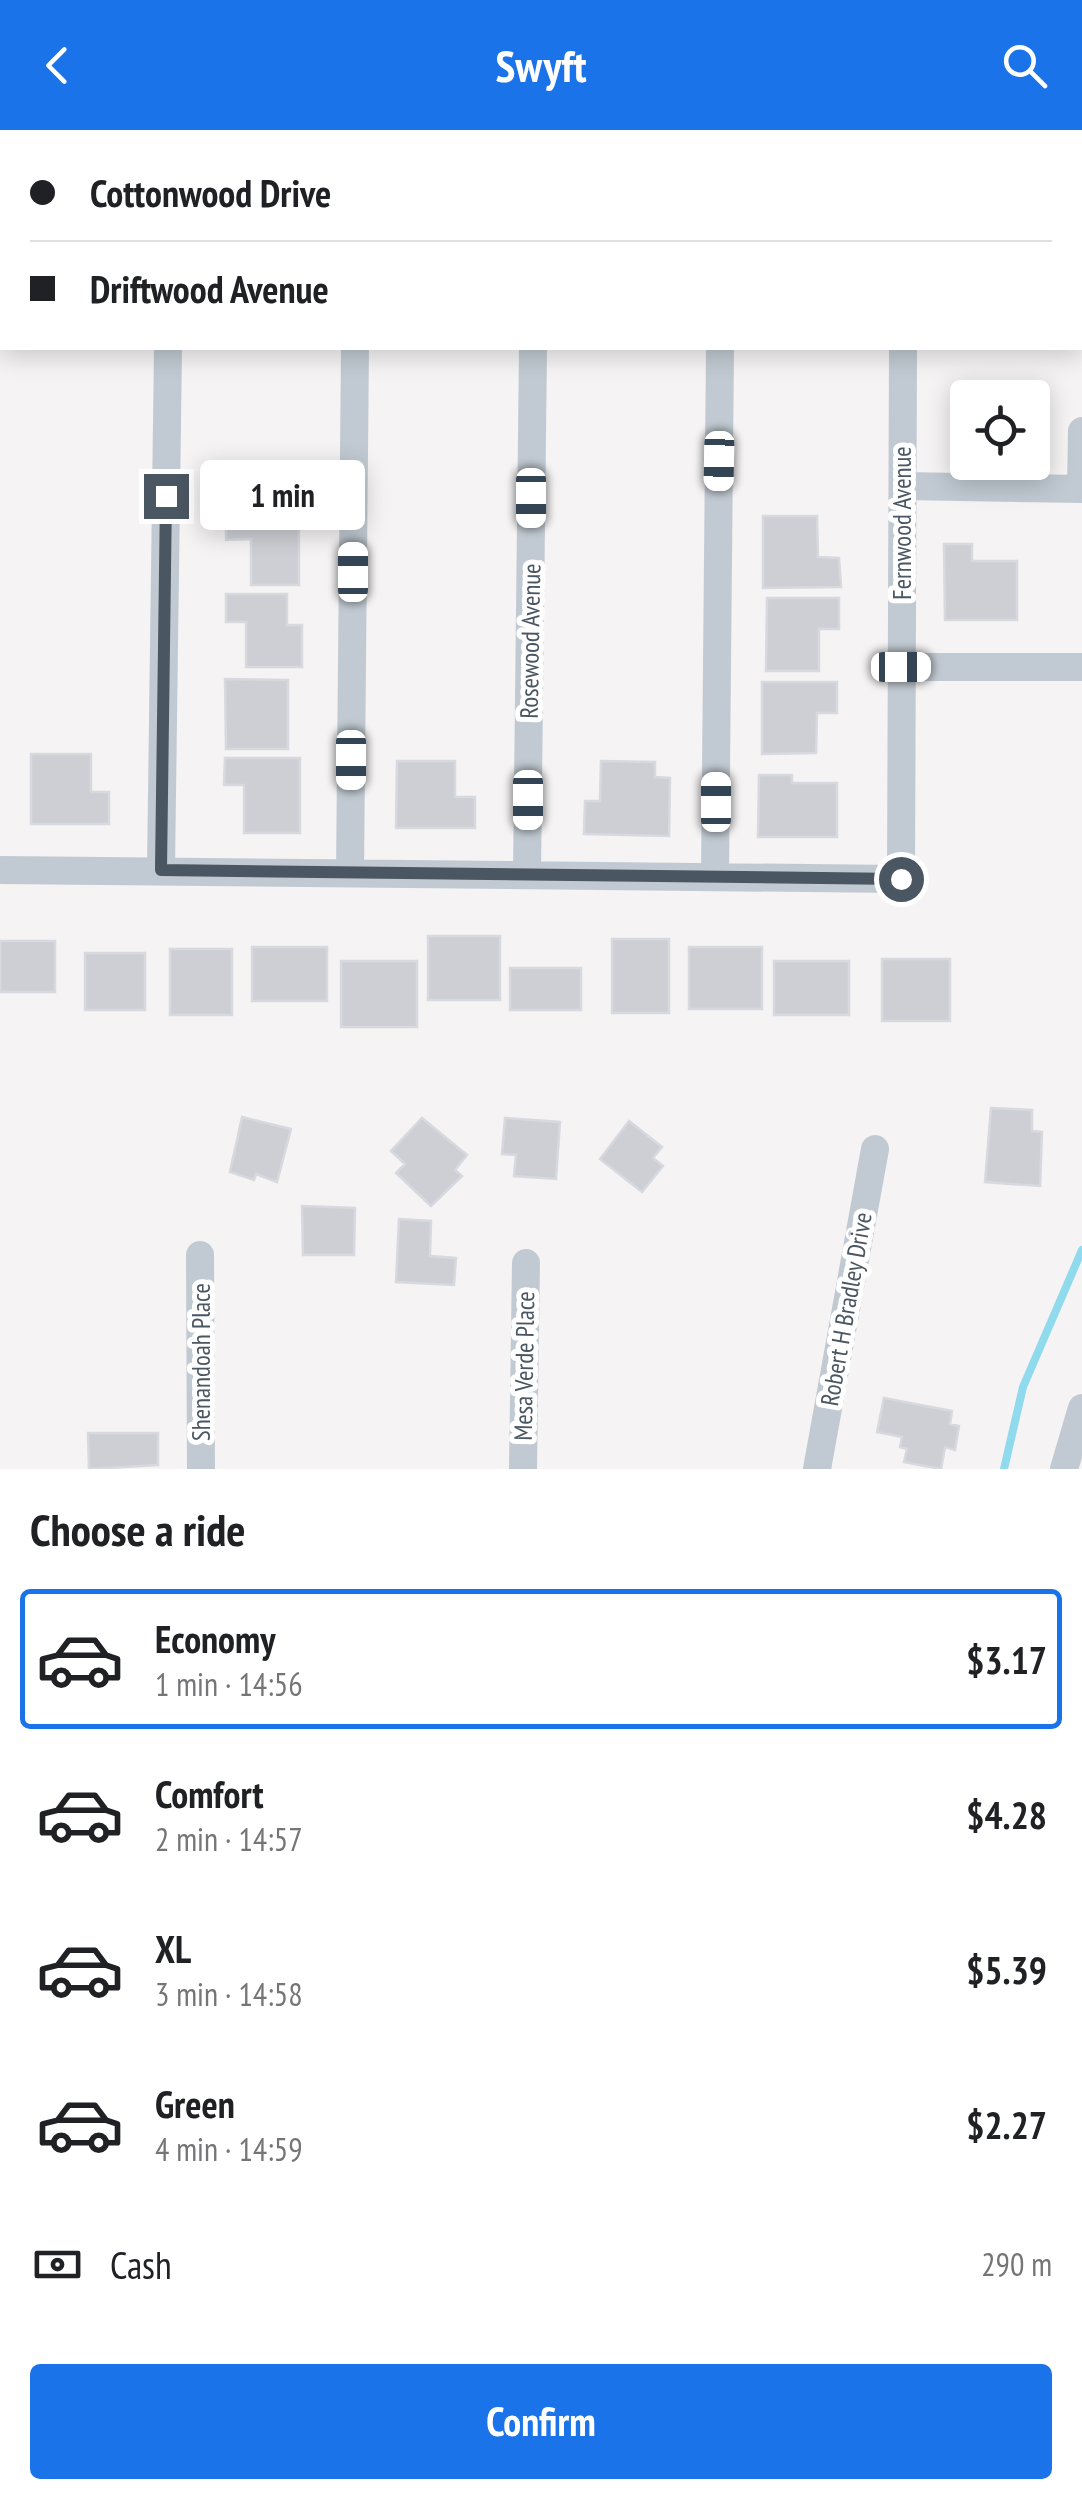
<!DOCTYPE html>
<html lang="en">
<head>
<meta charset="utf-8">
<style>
	:root { --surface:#fff; --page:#f2f2f2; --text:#202124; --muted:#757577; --line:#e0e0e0; --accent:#1a73e8 }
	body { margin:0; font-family:"PT Sans Narrow",sans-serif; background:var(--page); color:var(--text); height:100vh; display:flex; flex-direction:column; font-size:38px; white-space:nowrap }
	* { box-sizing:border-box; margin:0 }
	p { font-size:32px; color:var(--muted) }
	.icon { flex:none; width:55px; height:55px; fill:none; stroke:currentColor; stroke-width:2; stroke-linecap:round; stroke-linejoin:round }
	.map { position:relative; height:1339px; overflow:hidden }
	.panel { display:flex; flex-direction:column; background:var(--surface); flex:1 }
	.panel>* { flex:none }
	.top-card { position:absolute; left:0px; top:0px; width:1082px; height:220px; box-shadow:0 5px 25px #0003; display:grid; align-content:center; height:220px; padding:0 30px; background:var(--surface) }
	.buttons { position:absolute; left:950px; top:250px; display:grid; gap:20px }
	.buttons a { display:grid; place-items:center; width:100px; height:100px; border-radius:10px; background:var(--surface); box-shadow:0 5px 25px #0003; font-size:50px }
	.end { position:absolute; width:45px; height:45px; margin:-22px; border:12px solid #4a5661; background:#fff; box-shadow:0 0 0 5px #fff }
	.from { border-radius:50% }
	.bubble { position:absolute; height:70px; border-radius:10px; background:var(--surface); box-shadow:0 5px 25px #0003; font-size:32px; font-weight:700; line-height:70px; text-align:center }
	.car { position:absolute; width:30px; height:60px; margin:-30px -15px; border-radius:12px; box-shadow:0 0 8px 2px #0007; background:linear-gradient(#fff 24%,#345 0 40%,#fff 0 76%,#345 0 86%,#fff 0) }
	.top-card b { display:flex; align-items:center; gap:35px; height:95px; font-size:38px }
	.top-card b+b { border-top:2px solid var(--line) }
	.top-card i { width:25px; height:25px; background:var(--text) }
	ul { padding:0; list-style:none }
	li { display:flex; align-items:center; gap:30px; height:140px; margin:0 20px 15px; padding:0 10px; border:5px solid transparent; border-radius:10px }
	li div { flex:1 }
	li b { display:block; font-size:38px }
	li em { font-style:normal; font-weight:700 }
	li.current { border-color:var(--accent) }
	li>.icon { width:90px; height:90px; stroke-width:1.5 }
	h2 { padding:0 30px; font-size:45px; line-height:120px }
	.pay { display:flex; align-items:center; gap:25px; height:110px; padding:0 30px; font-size:38px }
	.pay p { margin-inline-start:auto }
	.cta { display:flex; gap:20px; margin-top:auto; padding:20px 30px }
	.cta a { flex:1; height:115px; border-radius:10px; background:var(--accent); color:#fff; font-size:40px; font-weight:700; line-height:115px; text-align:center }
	header { display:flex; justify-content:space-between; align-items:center; height:130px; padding:0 30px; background:var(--accent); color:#fff; font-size:45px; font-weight:700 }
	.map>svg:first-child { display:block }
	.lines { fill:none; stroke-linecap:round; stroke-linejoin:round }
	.stream { stroke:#90daee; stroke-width:8 }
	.building { fill:#cdcfd5; stroke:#d7d9de; stroke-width:2.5 }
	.minor { stroke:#c1cad2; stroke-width:28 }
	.route { stroke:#4a5661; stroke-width:12 }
	.labels { text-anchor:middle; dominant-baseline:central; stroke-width:10; stroke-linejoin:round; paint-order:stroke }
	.street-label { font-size:25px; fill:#4a5661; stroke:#fff }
</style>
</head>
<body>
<header><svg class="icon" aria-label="back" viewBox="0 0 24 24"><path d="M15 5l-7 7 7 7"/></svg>Swyft<svg class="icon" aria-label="search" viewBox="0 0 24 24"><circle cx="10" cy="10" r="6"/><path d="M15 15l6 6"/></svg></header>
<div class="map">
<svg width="1082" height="1339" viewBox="0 0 1082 1339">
	<rect width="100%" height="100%" fill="#f5f3f3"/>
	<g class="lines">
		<path class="stream" d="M1004 1339 1023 1257 1082 1120"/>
	</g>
	<path class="building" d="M226 380 299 381V455H251V409L226 410Z
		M763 386H817L818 427 839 428 841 457 763 458Z
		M944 414H972V431H1017V490H945Z
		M226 464H287V495H302V537H246V492H226Z
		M767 468H839V499H819V541H766Z
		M225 549 288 550V619H226Z
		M762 552H837V583H817L816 623 762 624Z
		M31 624H91V662H109V694H31Z
		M225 628H300V703H244V655H224Z
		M397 631H455V667H475V698H396Z
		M601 631 655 632V647L670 648 669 706 584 704 585 671H600Z
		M759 645H792V653H837V707H758Z
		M428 806H500V870H428Z
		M612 809H669V883H612Z
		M0 811H55V862H0Z
		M252 817H327V871H252Z
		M689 817H762V879H689Z
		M170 819H232V885H170Z
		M85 823H145V880H85Z
		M882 829H950V891H882Z
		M341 831H417V897H341Z
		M774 831H849V885H774Z
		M510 838H581V880H510Z
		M991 978 1032 980V1001L1042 1002 1040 1056 985 1052Z
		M242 987 291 999 277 1052 256 1044 254 1050 230 1042Z
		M422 988 467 1025 455 1040 462 1046 431 1076 396 1043 405 1034 391 1021Z
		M505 988 560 992 556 1049 514 1046 516 1025 502 1024Z
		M629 991 662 1017 653 1028 663 1036 642 1062 600 1029Z
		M302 1076 355 1078 354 1125H303Z
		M399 1089 431 1091 430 1126 456 1128 454 1155 396 1152Z
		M884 1268 952 1281 950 1294 959 1296 955 1320 945 1317 941 1339 904 1332 907 1319 900 1317 902 1307 877 1302Z
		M88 1303H158V1335L89 1339Z"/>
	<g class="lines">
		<path class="minor" d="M171 2V0
			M356 2 357 0
			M536 2V0
			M723 2V0
			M905 2V0
			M903 356 1082 359
			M1081 359 1082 301
			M901 537H1082
			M161 739 168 218
			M0 740 901 749 903 218
			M350 742 355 218
			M527 745 533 218
			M715 747 720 218
			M200 1125 201 1339
			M523 1339 526 1133
			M817 1339 875 1019
			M1064 1339 1082 1278"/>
	</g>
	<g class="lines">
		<path class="route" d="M166 366 161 740 901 749"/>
	</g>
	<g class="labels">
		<g class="street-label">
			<text transform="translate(902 393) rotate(-90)">Fernwood Avenue</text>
			<text transform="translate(530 511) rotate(-89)">Rosewood Avenue</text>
			<text transform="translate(846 1179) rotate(-80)">Robert H Bradley Drive</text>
			<text transform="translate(201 1232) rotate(-90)">Shenandoah Place</text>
			<text transform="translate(524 1236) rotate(-89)">Mesa Verde Place</text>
		</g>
	</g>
</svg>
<div class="buttons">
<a><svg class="icon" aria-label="locate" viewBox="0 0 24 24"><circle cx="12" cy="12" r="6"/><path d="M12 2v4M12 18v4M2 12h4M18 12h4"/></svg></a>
</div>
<i class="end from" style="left:901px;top:749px"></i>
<i class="end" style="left:166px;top:366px"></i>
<div class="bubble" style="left:200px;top:330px;width:165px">1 min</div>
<i class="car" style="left:719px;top:331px;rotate:181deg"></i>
<i class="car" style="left:531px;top:368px;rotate:180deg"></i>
<i class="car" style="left:353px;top:442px;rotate:0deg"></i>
<i class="car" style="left:901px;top:537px;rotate:90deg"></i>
<i class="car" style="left:351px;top:630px;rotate:180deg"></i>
<i class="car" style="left:528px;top:670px;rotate:180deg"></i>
<i class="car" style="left:716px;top:672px;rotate:0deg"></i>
<div class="top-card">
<b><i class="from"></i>Cottonwood Drive</b>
<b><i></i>Driftwood Avenue</b>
</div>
</div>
<section class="panel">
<h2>Choose a ride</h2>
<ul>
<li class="current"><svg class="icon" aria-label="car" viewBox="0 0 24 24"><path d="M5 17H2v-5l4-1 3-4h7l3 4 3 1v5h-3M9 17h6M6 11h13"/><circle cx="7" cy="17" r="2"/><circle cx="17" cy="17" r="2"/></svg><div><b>Economy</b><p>1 min · 14:56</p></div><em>$3.17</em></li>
<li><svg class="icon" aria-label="car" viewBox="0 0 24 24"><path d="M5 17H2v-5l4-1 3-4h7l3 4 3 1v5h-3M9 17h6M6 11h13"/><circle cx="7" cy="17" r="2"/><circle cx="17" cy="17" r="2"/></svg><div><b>Comfort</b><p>2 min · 14:57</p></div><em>$4.28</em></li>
<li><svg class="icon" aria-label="car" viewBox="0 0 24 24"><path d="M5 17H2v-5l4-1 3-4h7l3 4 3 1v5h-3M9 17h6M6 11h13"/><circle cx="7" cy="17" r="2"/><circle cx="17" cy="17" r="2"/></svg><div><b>XL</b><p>3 min · 14:58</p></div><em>$5.39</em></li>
<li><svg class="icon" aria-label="car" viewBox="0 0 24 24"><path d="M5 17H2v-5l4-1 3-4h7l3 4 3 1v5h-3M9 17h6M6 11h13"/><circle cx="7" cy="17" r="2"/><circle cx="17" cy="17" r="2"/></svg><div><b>Green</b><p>4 min · 14:59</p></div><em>$2.27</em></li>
</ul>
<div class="pay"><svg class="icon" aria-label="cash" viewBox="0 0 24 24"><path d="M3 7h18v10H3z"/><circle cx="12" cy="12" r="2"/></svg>Cash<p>290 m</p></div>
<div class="cta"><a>Confirm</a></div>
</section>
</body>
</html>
